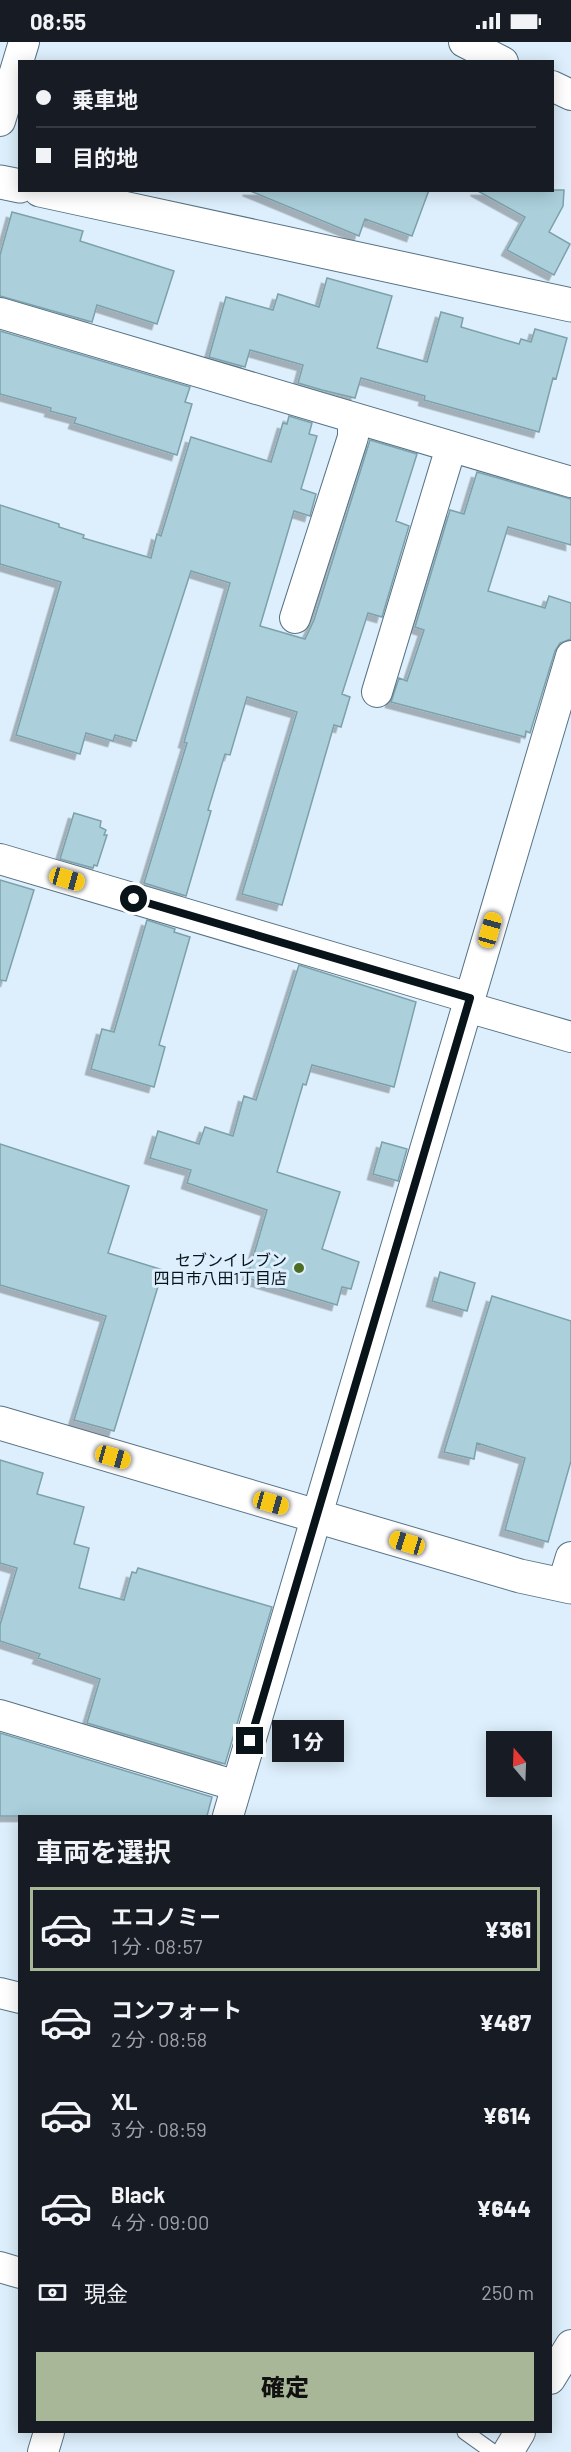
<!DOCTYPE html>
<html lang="ja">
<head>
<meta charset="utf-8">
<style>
	:root { --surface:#171b24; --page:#242831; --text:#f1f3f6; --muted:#9ea1a6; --line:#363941; --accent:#a7b797 }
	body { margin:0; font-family:Barlow,"Noto Sans JP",sans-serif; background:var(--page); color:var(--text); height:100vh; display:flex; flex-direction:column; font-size:22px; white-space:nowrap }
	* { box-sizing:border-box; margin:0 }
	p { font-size:20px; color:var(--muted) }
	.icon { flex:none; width:33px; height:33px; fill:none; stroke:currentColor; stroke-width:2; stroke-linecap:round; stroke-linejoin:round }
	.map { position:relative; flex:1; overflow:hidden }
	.side { position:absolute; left:18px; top:1773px; width:534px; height:618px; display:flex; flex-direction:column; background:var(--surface); border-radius:0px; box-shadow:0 3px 15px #0003 }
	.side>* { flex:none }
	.hud { position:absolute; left:18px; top:18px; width:536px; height:132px; border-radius:0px; box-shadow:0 3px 15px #0003; display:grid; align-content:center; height:132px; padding:0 18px; background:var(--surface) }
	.needle { width:39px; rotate:341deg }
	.fabs { position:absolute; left:486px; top:1689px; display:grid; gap:12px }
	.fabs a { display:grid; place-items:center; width:66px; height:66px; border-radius:0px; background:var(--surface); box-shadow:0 3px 15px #0003; font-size:30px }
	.end { position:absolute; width:27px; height:27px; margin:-14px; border:8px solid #09131a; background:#fff; box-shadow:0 0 0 3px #fff }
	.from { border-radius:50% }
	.bubble { position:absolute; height:42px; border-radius:0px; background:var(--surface); box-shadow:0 3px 15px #0003; font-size:20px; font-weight:800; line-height:42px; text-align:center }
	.car { position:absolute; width:18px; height:36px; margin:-18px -9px; border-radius:8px; box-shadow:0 0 4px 2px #0007; background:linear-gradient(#f5c518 24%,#345 0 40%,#f5c518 0 76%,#345 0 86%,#f5c518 0) }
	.hud b { display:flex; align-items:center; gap:21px; height:57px; font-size:22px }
	.hud b+b { border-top:2px solid var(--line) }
	.hud i { width:15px; height:15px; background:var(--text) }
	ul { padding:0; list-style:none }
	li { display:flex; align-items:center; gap:18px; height:84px; margin:0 12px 9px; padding:0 6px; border:3px solid transparent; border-radius:0px }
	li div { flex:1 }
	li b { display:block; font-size:22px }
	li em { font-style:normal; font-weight:800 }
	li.selected { border-color:var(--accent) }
	li>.icon { width:54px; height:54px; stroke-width:1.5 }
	h2 { padding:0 18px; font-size:27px; line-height:72px }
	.pay { display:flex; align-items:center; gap:15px; height:66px; padding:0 18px; font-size:22px }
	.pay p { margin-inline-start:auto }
	.button { display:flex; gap:12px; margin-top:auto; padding:12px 18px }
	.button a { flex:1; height:69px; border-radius:0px; background:var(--accent); color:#111; font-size:24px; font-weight:800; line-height:69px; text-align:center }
	.status { display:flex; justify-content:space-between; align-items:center; height:42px; padding:0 30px; background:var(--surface); direction:ltr }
	.status svg { height:16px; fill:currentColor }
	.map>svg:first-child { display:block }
	.building { fill:#abd0db; stroke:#7ca1ab; stroke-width:1.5; filter:url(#shadow) }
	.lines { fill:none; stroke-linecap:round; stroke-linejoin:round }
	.lane-casing { stroke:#577285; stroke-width:17 }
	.street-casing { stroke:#577285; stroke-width:32 }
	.secondary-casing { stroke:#577285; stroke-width:35 }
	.lane { stroke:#fff; stroke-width:15 }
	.street { stroke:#fff; stroke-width:30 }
	.secondary { stroke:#fff; stroke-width:33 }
	.route { stroke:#09131a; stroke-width:8 }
	.poi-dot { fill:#4d6d23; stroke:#ddeffc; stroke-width:2 }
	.labels { text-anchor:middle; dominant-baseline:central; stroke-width:6; stroke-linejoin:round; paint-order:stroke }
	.poi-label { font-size:16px; fill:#09131a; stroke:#ddeffc; text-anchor:end }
</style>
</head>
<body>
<div class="status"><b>08:55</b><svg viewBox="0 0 49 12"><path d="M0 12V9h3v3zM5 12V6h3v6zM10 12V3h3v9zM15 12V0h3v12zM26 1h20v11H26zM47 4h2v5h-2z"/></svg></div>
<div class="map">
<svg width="571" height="2410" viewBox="0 0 571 2410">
	<defs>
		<filter id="shadow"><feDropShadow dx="-5.5" dy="5.5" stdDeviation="0" flood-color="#0004"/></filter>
	</defs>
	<rect width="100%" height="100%" fill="#ddeffc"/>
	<path class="building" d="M248 148H429L412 194 365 177 359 194Z
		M476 148H564L563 164 549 190 570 202 554 233 507 208 525 175Z
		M12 170 83 189 80 199 174 229 157 282 97 263 92 280 0 254V213Z
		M327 236 392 254 377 306 427 320 441 270 463 276 461 285 519 302 521 297 531 300 535 287 567 296 556 337 553 336 539 390 424 358 425 354 361 336 355 356 322 348 298 341 303 323 250 308 245 325 209 315 226 255 273 268 278 252 319 265Z
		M0 289 190 345 185 360 192 362 177 413 74 381 76 376 50 369 51 366 0 352Z
		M289 374 312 381 309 392 317 394 301 447 316 452 310 474 294 469 260 584 305 597 314 578 370 398 417 412 396 479 409 484 382 575 368 571 342 652 350 655 341 685 334 683 282 863 242 852 297 670 247 655 230 713 225 712 208 768 211 769 186 854 144 841 187 701 184 700 230 541 191 529 136 699 115 693 113 699 86 691 80 712 16 693 61 540 0 522V463L59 482V485L84 493 83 496 151 516 157 492 161 494 191 395 271 420 283 381 287 382Z
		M477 430 571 457V503L508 485 488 549 545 566 549 554 571 561V597L560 601 555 609 530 691 526 689 525 695 391 660 399 636 407 639 424 588 415 585 450 468 464 472Z
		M74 771 101 779 100 785 106 788 104 793H107L97 824 94 823 93 826 60 817Z
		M0 838 34 848 6 939 0 938Z
		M147 878 175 887 174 890 190 895 159 1003 165 1005 154 1045 91 1027 102 987 114 990Z
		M299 923 416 960 394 1045 312 1023 306 1043 303 1042 277 1130 340 1150 322 1207 359 1220 351 1247 342 1245 337 1263 247 1236 267 1168 187 1141 191 1128 150 1116 158 1089 199 1102 205 1085 233 1094 244 1054 256 1058Z
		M382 1100 407 1107 398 1139 373 1132Z
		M0 1102 129 1144 108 1211 163 1228 114 1389 74 1378 106 1274 0 1243Z
		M440 1230 475 1241 467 1269 432 1259Z
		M492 1254 571 1279V1419L548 1500 505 1488 525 1416 477 1401 474 1417 444 1410Z
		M0 1418 43 1431 37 1452 84 1465 74 1502 89 1506 79 1546 124 1558 132 1530 136 1531 138 1526 272 1565 225 1722 87 1681 100 1637 38 1616 40 1612 0 1599V1583L17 1526 0 1521Z
		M0 1691 212 1755 207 1774H0Z"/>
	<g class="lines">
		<g class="lane-casing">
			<path id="lane" d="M465 2390 493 2410"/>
		</g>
		<g class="street-casing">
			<path id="street" d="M464 0 503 20
				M552 44 571 53
				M0 79 24 0
				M0 271 571 440
				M295 576 353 395V376
				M377 650 451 405
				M0 817 470 956
				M467 965 571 995
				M562 1544 571 1515
				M0 1673 237 1744
				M228 1774 571 614
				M0 1951 20 1956
				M0 2225 20 2231
				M550 2337 571 2303
				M43 2410 49 2390
				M508 2410 520 2390"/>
		</g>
		<g class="secondary-casing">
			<path id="secondary" d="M0 140 20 144
				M40 148 571 263
				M0 1381 520 1534 571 1545"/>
		</g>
		<use href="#lane" class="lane"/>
		<use href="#street" class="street"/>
		<use href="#secondary" class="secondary"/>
	</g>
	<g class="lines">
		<path class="route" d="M134 857 470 956 250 1699"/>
	</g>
	<circle class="poi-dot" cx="299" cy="1226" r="6"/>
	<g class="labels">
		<g class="poi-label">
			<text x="287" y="1217">セブンイレブン<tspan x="287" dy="18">四日市八田1丁目店</tspan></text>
		</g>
	</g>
</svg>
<div class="fabs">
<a><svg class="needle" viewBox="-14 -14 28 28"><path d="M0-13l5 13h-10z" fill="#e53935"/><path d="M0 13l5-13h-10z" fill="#9ea1a6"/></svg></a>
</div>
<i class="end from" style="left:134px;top:857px"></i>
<i class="end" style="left:250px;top:1699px"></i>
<div class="bubble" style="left:272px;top:1678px;width:72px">1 分</div>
<i class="car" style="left:67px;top:837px;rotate:106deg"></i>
<i class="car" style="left:490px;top:888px;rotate:16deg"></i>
<i class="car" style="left:113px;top:1415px;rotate:106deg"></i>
<i class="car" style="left:271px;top:1461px;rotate:106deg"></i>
<i class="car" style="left:407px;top:1501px;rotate:287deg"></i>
<div class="hud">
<b><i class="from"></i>乗車地</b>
<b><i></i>目的地</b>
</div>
<section class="side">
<h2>車両を選択</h2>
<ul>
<li class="selected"><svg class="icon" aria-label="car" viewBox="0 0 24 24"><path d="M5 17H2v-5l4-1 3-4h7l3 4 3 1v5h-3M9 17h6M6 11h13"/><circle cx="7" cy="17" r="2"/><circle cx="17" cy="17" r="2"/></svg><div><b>エコノミー</b><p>1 分 · 08:57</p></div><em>¥361</em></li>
<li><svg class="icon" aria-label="car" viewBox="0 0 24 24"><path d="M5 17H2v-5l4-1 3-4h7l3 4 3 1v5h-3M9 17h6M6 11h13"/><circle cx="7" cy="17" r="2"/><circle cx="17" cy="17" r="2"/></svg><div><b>コンフォート</b><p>2 分 · 08:58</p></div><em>¥487</em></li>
<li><svg class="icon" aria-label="car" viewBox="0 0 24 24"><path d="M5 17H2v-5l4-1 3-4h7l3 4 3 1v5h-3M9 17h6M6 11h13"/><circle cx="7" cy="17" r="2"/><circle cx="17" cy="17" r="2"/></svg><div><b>XL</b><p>3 分 · 08:59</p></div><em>¥614</em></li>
<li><svg class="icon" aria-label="car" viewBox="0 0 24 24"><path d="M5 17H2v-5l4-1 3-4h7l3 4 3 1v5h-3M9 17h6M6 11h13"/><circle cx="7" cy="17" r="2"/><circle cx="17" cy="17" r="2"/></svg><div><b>Black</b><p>4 分 · 09:00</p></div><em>¥644</em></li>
</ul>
<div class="pay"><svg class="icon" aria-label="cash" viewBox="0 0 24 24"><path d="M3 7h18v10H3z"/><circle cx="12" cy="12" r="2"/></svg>現金<p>250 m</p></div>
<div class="button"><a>確定</a></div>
</section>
</div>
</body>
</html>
